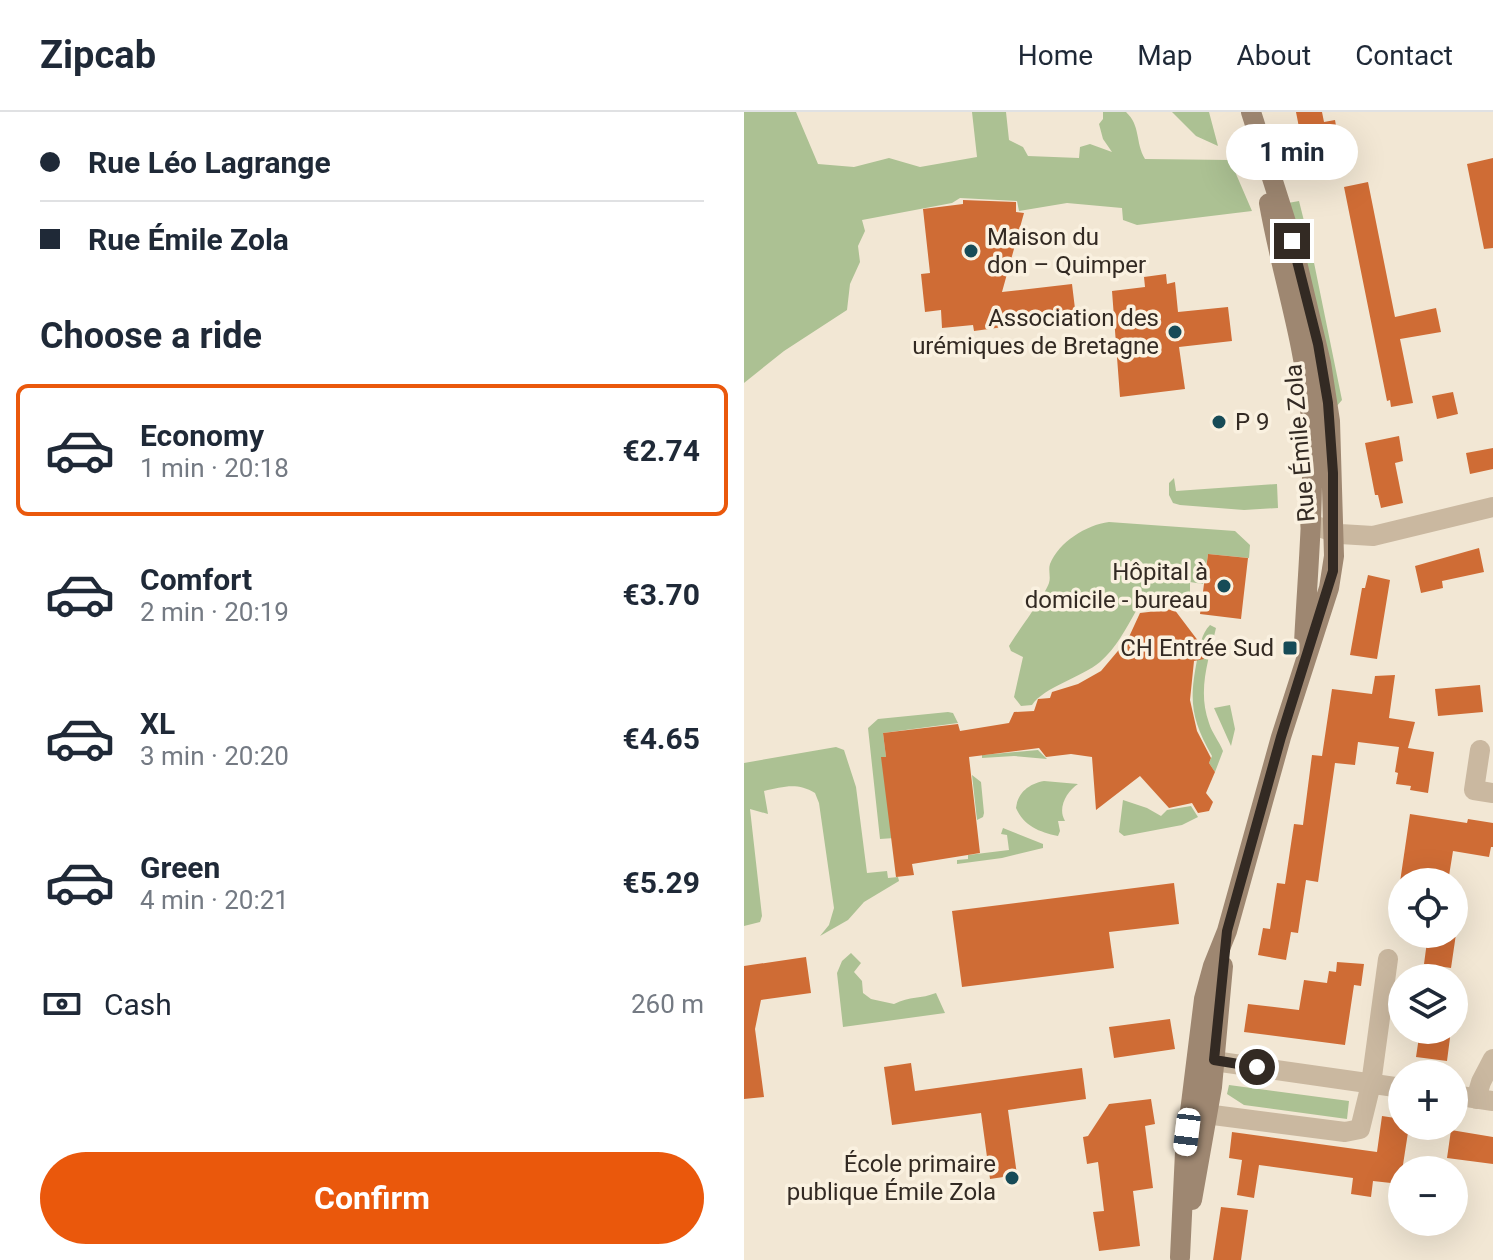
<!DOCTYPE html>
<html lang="en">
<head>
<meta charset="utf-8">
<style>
	:root { --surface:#fff; --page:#f2f2f3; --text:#1f2937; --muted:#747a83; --line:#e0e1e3; --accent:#ea580c }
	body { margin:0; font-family:Roboto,sans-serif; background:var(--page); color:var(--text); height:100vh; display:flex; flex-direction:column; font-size:30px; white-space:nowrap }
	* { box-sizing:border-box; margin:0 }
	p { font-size:26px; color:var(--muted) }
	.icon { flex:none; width:44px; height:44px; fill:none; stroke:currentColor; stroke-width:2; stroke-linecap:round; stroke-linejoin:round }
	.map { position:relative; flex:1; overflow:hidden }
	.drawer { display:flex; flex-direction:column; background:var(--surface); width:744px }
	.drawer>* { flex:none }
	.banner { display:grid; align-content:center; height:176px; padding:0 40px; background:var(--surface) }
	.controls { position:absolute; left:644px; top:756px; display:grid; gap:16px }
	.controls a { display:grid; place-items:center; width:80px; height:80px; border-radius:50%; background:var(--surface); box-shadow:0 8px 32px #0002; font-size:40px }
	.end { position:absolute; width:36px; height:36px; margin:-18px; border:10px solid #332a23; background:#fff; box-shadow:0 0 0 4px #fff }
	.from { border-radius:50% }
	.bubble { position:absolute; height:56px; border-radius:28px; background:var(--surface); box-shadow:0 8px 32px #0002; font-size:26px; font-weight:700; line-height:56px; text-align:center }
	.car { position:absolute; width:24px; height:48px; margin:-24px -12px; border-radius:10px; box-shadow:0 0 6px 2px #0007; background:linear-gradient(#fff 24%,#345 0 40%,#fff 0 76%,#345 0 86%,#fff 0) }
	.banner b { display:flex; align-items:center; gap:28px; height:76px; font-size:30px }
	.banner b+b { border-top:2px solid var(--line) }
	.banner i { width:20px; height:20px; background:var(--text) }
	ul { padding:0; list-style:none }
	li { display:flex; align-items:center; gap:24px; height:132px; margin:0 16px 12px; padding:0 24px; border:4px solid transparent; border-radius:12px }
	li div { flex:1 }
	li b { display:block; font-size:30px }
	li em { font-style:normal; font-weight:700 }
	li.active { border-color:var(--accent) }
	li>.icon { width:72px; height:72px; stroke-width:1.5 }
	h2 { padding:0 40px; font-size:36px; line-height:96px }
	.pay { display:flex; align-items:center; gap:20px; height:88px; padding:0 40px; font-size:30px }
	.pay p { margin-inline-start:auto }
	.cta { display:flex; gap:16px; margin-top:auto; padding:16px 40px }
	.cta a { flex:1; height:92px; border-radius:48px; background:var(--accent); color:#fff; font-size:32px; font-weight:700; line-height:92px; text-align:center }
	header { display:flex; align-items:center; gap:48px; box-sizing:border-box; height:112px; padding:0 40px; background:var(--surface); border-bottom:2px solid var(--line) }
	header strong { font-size:38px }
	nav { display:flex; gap:44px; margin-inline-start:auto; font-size:28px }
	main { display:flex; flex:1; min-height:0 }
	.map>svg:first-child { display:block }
	.green { fill:#acc193 }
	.building { fill:#cf6c35 }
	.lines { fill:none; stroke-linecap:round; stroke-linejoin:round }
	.street { stroke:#cab8a0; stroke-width:20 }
	.secondary { stroke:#9e8771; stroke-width:20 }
	.route { stroke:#332a23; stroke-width:10 }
	.poi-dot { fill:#174b57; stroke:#faf1e0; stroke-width:3 }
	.labels { text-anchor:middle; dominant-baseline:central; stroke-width:7; stroke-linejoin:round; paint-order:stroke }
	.poi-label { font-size:24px; fill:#332a23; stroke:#faf1e0; text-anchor:end }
	.street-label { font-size:24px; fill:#332a23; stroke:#faf1e0 }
</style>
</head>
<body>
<header>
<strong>Zipcab</strong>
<nav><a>Home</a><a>Map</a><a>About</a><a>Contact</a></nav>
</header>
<main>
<section class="drawer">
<div class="banner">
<b><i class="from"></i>Rue Léo Lagrange</b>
<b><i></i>Rue Émile Zola</b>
</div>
<h2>Choose a ride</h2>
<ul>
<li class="active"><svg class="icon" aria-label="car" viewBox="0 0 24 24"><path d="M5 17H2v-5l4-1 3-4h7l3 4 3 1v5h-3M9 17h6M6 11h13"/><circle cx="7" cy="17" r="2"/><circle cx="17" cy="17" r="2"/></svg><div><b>Economy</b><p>1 min · 20:18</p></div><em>€2.74</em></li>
<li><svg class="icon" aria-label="car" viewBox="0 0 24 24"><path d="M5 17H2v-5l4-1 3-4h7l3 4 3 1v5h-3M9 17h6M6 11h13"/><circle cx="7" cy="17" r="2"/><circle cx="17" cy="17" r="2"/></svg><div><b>Comfort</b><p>2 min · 20:19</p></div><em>€3.70</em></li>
<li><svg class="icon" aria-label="car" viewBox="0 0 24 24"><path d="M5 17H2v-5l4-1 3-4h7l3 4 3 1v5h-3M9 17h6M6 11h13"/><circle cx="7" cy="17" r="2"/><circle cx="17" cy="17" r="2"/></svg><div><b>XL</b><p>3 min · 20:20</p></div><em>€4.65</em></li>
<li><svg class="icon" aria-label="car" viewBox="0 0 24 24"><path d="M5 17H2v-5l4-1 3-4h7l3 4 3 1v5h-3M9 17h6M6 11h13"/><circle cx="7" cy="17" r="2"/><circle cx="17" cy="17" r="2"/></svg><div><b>Green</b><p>4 min · 20:21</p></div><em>€5.29</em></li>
</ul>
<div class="pay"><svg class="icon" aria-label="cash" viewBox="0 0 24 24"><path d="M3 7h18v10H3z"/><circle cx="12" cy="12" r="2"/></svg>Cash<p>260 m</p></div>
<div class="cta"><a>Confirm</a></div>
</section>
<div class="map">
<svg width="749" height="1148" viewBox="0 0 749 1148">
	<rect width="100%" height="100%" fill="#f2e7d4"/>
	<path class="green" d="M0 0H52L74 52 110 55 145 46 176 55 233 45 228 0H262L265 28 279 35 284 44 335 46 336 35 346 32 368 40 359 27 355 12 359 7V0H382C397 14 391 30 401 47L486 48 508 99 393 113 379 108 378 96 323 91 275 99 273 89 216 86 208 91 118 108 121 119 114 134 116 150 106 172 103 198 40 239 0 271Z
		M428 0H465L474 34 452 24Z
		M555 89 562 117 553 120 544 91Z
		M566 131 598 288 592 295 556 135Z
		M430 366 432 379 533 372 534 396 500 398 436 393 429 391 425 383V371Z
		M365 410 491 419 506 433 505 446 464 442 459 472 446 470V485L392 499C382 517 372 536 356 550 338 565 300 575 288 593L277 594 270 585 279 545 267 539 265 534C274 519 300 485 305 471 307 465 304 458 306 452 315 430 342 413 365 410Z
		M466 513 472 516C465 547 453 578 465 611 468 621 475 629 479 639L471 660 465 651 468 644C447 607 445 589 453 548 456 535 457 522 466 513Z
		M486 593 491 617 487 634 470 596Z
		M204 600 209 601 214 611 139 621 142 645H138L165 725 136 727 124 616 134 607Z
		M92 635 100 638 112 675 123 761 143 759 144 766 154 765 155 769 120 790 104 808 76 824 85 813 90 796 75 691 71 681C53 670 39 675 20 679L24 702 6 697 18 804 16 810 0 814V651Z
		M294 638 303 647 270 644 238 646V643Z
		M228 663 237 670 240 701 239 705 233 708Z
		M300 669 334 672C323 679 313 696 321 709H314L316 719 314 724C295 720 280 714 272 696 274 680 285 672 300 669Z
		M379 688 403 696 417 704 423 698 447 694 454 705 438 713 380 724 375 720Z
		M259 716 299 732V736L258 746 213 752V748L224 747V743L265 738 263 723 257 722Z
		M107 841 117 851 110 860 118 869 119 881 127 887 150 892C166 884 177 887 192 881L201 901 99 915 93 861 98 849Z
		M485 973 605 989 603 1007 500 993 483 982Z"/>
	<path class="building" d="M552 0H578L580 10 591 8 594 25 598 24 602 45 567 52 564 40 560 41Z
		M749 46V136L740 137 723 52Z
		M624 70 651 205 692 196 697 220 656 227 669 291 647 295 646 288 643 289 600 75Z
		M219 88 272 90V100L280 101 258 180 328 172 332 205 230 219 229 213 198 216 197 198 181 200 177 162 186 161 179 97 219 92Z
		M422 162 423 172 431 170 434 200 484 195 488 229 435 235 441 277 376 285 368 179 401 175 400 165Z
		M709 280 714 302 693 307 688 284Z
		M655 324 659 349 651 351 659 391 637 396 634 383H631L621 331Z
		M749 336V357L726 362 722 341Z
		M735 436 740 460 698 469 699 476 677 481 671 454Z
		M464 442 504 446 497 507 456 502Z
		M624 463 646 468 633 547 606 543 618 476H621Z
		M430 497 458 534 460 547 450 549 446 588 453 619 467 646 465 651 471 660 462 681 469 690 465 699 454 701 448 691 425 696 396 664 352 698 348 645 327 642 302 645 295 636 225 645 236 741 168 752 170 763 152 765 137 645H142L139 621 214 612 216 619 265 611 270 600 290 599 294 587 306 586 308 580 334 572 357 559 384 527 396 501Z
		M651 563 645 606 671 610 664 636 690 640 684 681 666 678 667 674 652 672 654 661 651 660 655 635 614 630 611 653 591 651 574 770 562 768 554 821 547 820 542 848 514 843 519 816 526 817 533 771 541 772 550 712 559 713 568 643 578 644 588 577 628 582 631 564Z
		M736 573 739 600 694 604 691 577Z
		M666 702 723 711 724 707 749 711V735H747L745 745 709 739 704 770H656Z
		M430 771 435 812 365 820 370 856 218 875 208 799Z
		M684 822H712L707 856 680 852Z
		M62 845 67 881 17 888 11 917 20 985 0 987V854Z
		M593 850 620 852 617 874 610 873 601 933 500 920 504 892 555 898 560 868 583 871 585 859 592 860Z
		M426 907 431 937 370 946 365 915Z
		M676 918H707L703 949 672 945Z
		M167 951 171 979 338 956 342 987 264 998 273 1063 246 1067 237 1001 148 1013 140 955Z
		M407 987 411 1012 401 1014 409 1076 389 1079 396 1134 355 1139 349 1100 360 1099 354 1050 343 1052 339 1025 344 1024 365 992Z
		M638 1004 658 1007V1014H665L656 1072 629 1069 627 1085 607 1082 609 1066 515 1053 510 1086 493 1083 498 1048 485 1046 488 1020 633 1040Z
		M707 1018 749 1025V1052L703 1046Z
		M477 1095 504 1098 497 1148H469Z"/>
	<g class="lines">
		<path class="street" d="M566 412 596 422 629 424 749 395
			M736 638 730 678 749 681
			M456 947 658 976
			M710 983 749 989
			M732 987 737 970 749 947
			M446 1000 601 1020 616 1017 627 972 644 847"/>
		<path class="secondary" d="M525 91C537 160 560 227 566 297 572 374 564 453 560 531
			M448 1088 468 975 479 854
			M436 1145 441 1040 460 887 469 854 483 819 537 625 585 476 590 444 586 309 577 251 548 129 507 0"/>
	</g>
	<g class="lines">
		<path class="route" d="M513 955 470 948 483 819 537 625 589 459V361L584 291 574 232 548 129"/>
	</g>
	<g class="poi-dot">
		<circle cx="227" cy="139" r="8"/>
		<circle cx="431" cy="220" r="8"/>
		<circle cx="475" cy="310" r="8"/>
		<circle cx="480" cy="474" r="8"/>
		<rect x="538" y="528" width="16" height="16" rx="4"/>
		<circle cx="268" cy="1066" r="8"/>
	</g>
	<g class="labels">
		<g class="poi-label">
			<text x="243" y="125" text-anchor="start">Maison du<tspan x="243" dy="28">don – Quimper</tspan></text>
			<text x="415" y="206">Association des<tspan x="415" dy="28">urémiques de Bretagne</tspan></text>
			<text x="491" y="310" text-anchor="start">P 9</text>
			<text x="464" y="460">Hôpital à<tspan x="464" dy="28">domicile - bureau</tspan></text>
			<text x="530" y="536">CH Entrée Sud</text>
			<text x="252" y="1052">École primaire<tspan x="252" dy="28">publique Émile Zola</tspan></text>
		</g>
		<g class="street-label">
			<text transform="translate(556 331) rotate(-95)">Rue Émile Zola</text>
		</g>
	</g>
</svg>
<div class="controls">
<a><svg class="icon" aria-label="locate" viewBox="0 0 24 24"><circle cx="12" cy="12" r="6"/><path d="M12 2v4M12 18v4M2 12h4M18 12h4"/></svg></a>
<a><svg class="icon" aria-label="layers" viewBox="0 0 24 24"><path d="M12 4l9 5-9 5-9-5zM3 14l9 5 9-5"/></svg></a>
<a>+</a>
<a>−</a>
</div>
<i class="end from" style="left:513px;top:955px"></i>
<i class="end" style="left:548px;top:129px"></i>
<div class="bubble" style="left:482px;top:12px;width:132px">1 min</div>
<i class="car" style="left:443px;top:1020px;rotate:187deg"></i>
</div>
</main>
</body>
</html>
